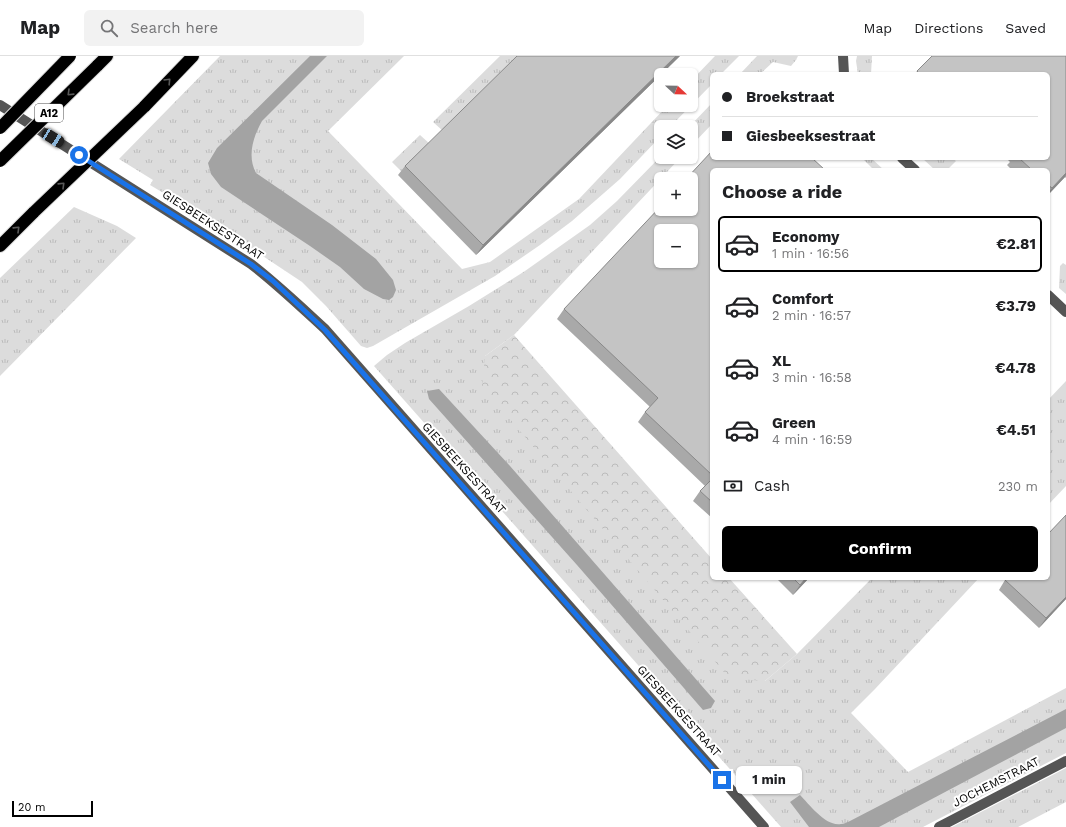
<!DOCTYPE html>
<html lang="en">
<head>
<meta charset="utf-8">
<style>
	:root { --surface:#fff; --page:#f2f2f2; --text:#202124; --muted:#757577; --line:#e0e0e0; --accent:#000 }
	body { margin:0; font-family:"Work Sans",sans-serif; background:var(--page); color:var(--text); height:100vh; display:flex; flex-direction:column; font-size:15px; white-space:nowrap }
	* { box-sizing:border-box; margin:0 }
	p { font-size:13px; color:var(--muted) }
	.icon { flex:none; width:22px; height:22px; fill:none; stroke:currentColor; stroke-width:2; stroke-linecap:round; stroke-linejoin:round }
	.map { position:relative; flex:1; overflow:hidden }
	.details { position:absolute; left:710px; top:112px; width:340px; height:412px; display:flex; flex-direction:column; background:var(--surface); border-radius:6px; box-shadow:0 1px 3px #0004 }
	.details>* { flex:none }
	.banner { position:absolute; left:710px; top:16px; width:340px; height:88px; border-radius:6px; box-shadow:0 1px 3px #0004; display:grid; align-content:center; height:88px; padding:0 12px; background:var(--surface) }
	.needle { width:26px; rotate:112deg }
	.fabs { position:absolute; left:654px; top:12px; display:grid; gap:8px }
	.fabs a { display:grid; place-items:center; width:44px; height:44px; border-radius:6px; background:var(--surface); box-shadow:0 1px 3px #0004; font-size:20px }
	.scale { position:absolute; left:12px; bottom:10px; width:81px; box-sizing:border-box; padding-left:4px; border:2px solid #000; border-top:0; font-size:11px; line-height:14px; white-space:nowrap; color:#000; -webkit-text-stroke:3px #fff; paint-order:stroke }
	.end { position:absolute; width:18px; height:18px; margin:-9px; border:5px solid #1a73e8; background:#fff; box-shadow:0 0 0 2px #fff }
	.from { border-radius:50% }
	.bubble { position:absolute; height:28px; border-radius:6px; background:var(--surface); box-shadow:0 1px 3px #0004; font-size:13px; font-weight:700; line-height:28px; text-align:center }
	.car { position:absolute; width:12px; height:24px; margin:-12px -6px; border-radius:5px; box-shadow:0 0 3px 1px #0007; background:linear-gradient(#222 24%,#8ab4d8 0 40%,#222 0 76%,#8ab4d8 0 86%,#222 0) }
	.banner b { display:flex; align-items:center; gap:14px; height:38px; font-size:15px }
	.banner b+b { border-top:1px solid var(--line) }
	.banner i { width:10px; height:10px; background:var(--text) }
	ul { padding:0; list-style:none }
	li { display:flex; align-items:center; gap:12px; height:56px; margin:0 8px 6px; padding:0 4px; border:2px solid transparent; border-radius:6px }
	li div { flex:1 }
	li b { display:block; font-size:15px }
	li em { font-style:normal; font-weight:700 }
	li.on { border-color:var(--accent) }
	li>.icon { width:36px; height:36px; stroke-width:1.5 }
	h2 { padding:0 12px; font-size:18px; line-height:48px }
	.pay { display:flex; align-items:center; gap:10px; height:44px; padding:0 12px; font-size:15px }
	.pay p { margin-inline-start:auto }
	.button { display:flex; gap:8px; margin-top:auto; padding:8px 12px }
	.button a { flex:1; height:46px; border-radius:6px; background:var(--accent); color:#fff; font-size:16px; font-weight:700; line-height:46px; text-align:center }
	header { display:flex; align-items:center; gap:24px; box-sizing:border-box; height:56px; padding:0 20px; background:var(--surface); border-bottom:1px solid var(--line) }
	header strong { font-size:19px }
	nav { display:flex; gap:22px; margin-inline-start:auto; font-size:14px }
	.search { width:280px; height:36px; background:var(--page); display:flex; align-items:center; gap:10px; box-sizing:border-box; padding:0 14px; border-radius:6px; color:var(--muted); font-size:15px }
	.map>svg:first-child { display:block }
	.grass { fill:url(#grass-tufts) }
	.forest { fill:url(#forest-crowns) }
	.water { fill:#a3a3a3 }
	.lines { fill:none; stroke-linecap:round; stroke-linejoin:round }
	.highway-casing { stroke:#dbdbdb; stroke-width:14 }
	.minor { stroke:#555; stroke-width:10 }
	.highway { stroke:#000; stroke-width:12 }
	.highway-bridge-casing { stroke:#dbdbdb; stroke-width:14; stroke-linecap:butt }
	.highway-bridge { stroke:#000; stroke-width:12 }
	.wall { fill:#a9a9a9 }
	.shaded-wall { fill:#898989 }
	.building { fill:#c4c4c4; stroke:#898989; fill-rule:evenodd }
	.oneway { stroke:#595959 }
	.route { stroke:#1a73e8; stroke-width:5 }
	.labels { text-anchor:middle; dominant-baseline:central; stroke-width:4; stroke-linejoin:round; paint-order:stroke }
	.shield { fill:#fff; stroke:#4c4c4c; stroke-width:1 }
	.shield-label { font-size:11px; font-weight:bold; fill:#000 }
	.street-label { font-size:12px; fill:#000; stroke:#fff }
</style>
</head>
<body>
<header>
<strong>Map</strong>
<div class="search"><svg class="icon" aria-label="search" viewBox="0 0 24 24"><circle cx="10" cy="10" r="6"/><path d="M15 15l6 6"/></svg>Search here</div>
<nav><a>Map</a><a>Directions</a><a>Saved</a></nav>
</header>
<div class="map">
<svg width="1066" height="771" viewBox="0 0 1066 771">
	<defs>
		<pattern id="grass-tufts" width="24" height="20" patternUnits="userSpaceOnUse"><rect width="24" height="20" fill="#dcdcdc"/><path d="M3 7l-1-3M5 7V3M7 7l1-3M15 17l-1-3M17 17v-4M19 17l1-3" fill="none" stroke="#bbb"/></pattern>
		<pattern id="forest-crowns" width="20" height="18" patternUnits="userSpaceOnUse"><rect width="20" height="18" fill="#dcdcdc"/><path d="M2 6a3 3 0 1 1 6 0M12 15a3 3 0 1 1 6 0" fill="none" stroke="#bbb"/></pattern>
	</defs>
	<rect width="100%" height="100%" fill="#fff"/>
	<path class="grass" d="M220 0H404L328 75 462 213 490 206 579 143 668 49H691V25L715 0H739L721 18H712V28L670 71H661V80L620 123 572 165 540 189 495 220 373 290 367 292 361 290 326 250 302 226 204 161 150 129 153 124 119 103Z
		M500 0H520L443 75 433 66Z
		M757 0H798L796 4 791 10 773 6 760 18H740Z
		M857 0H872L871 18H858L856 5Z
		M712 47V68L691 90V71H689Z
		M420 79 430 88 402 116 392 106Z
		M661 100V101H681L514 279 485 300 765 625 797 598 872 522H979L875 633 851 657 908 716 1066 632V697L923 771H781L374 310 387 299 405 287 469 250 525 215 590 169 617 145Z
		M862 102H871L884 114H874Z
		M922 102H952L956 105 947 114H935Z
		M74 151 117 170 136 182 0 320V222Z
		M1063 207 1066 209V238L1059 232 1060 210Z
		M1066 325V430L1048 449V344Z
		M1066 712V746L1018 771H952Z"/>
	<path class="forest" d="M514 279 712 503V522H729L797 598 765 625 729 622 482 330 485 300Z"/>
	<path class="water" d="M310 0H327L262 65C253 81 247 100 256 117L332 169 376 203 393 224 396 234 393 241 389 244 383 243 364 233 340 211 310 190 221 131 211 118 208 107 217 92Z
		M439 333 510 410 715 645 711 652 703 654 577 509 429 343 427 335Z
		M1066 653V672L879 771H809L790 746 800 739C809 748 826 771 841 768 844 768 847 766 850 765Z"/>
	<g class="lines">
		<g class="highway-casing">
			<path id="highway" d="M97 10 107 0
				M144 51 193 0
				M0 190 34 156"/>
		</g>
		<path class="minor" d="M843 0 844 18
			M0 49 251 208C277 228 301 251 325 273L764 771
			M902 102 915 114
			M1048 239 1066 256
			M939 771 1066 705"/>
		<use href="#highway" class="highway"/>
		<g class="highway-bridge-casing">
			<path id="highway-bridge" d="M0 72 70 0
				M0 105 97 10
				M34 156 144 51"/>
		</g>
		<use href="#highway-bridge" class="highway-bridge"/>
	</g>
	<path class="wall" d="M680 0 476 199 398 119 405 110Z
		M1066 0V122L1065 121 1048 139V114H1012L1007 109 1010 106 1006 102H1048V18H915L917 15Z
		M712 114V462L693 445 700 435 705 430 638 366 645 356 650 351 557 263 564 253Z
		M776 522H809L793 539Z
		M1005 524 1066 543 1039 572 999 534Z"/>
	<path class="shaded-wall" d="M676 0H680L476 199 483 189Z
		M1066 117V119L1065 121 1048 139V137L1052 132Z
		M806 522H809L793 539 800 529Z
		M1066 541V543L1039 572 1046 562Z"/>
	<path class="building" d="M517 0H676L483 189 405 110Z
		M932 0H1066V117L1052 132 1048 129V114H1032L1019 102H1048V18H920L917 15Z
		M712 95V102H812L825 114H712V419L645 356 658 342 564 253 661 150V153H691V123H686ZM661 175H691V205H661Z
		M712 423V446L700 435Z
		M1066 459V541L1046 562 1005 524 1007 522H1048V478Z
		M793 522H806L800 529Z"/>
	<defs><path id="oneway-chevron" d="M-2-3.5L2.5 0L-2 3.5" fill="none" stroke-width="1.6" stroke-linecap="round" stroke-linejoin="round"/></defs>
	<g class="oneway">
		<use href="#oneway-chevron" transform="translate(168 25) rotate(-46)"/>
		<use href="#oneway-chevron" transform="translate(70 37) rotate(136)"/>
		<use href="#oneway-chevron" transform="translate(62 129) rotate(-44)"/>
		<use href="#oneway-chevron" transform="translate(17 173) rotate(-44)"/>
	</g>
	<g class="lines">
		<path class="route" d="M79 99 251 208 273 225 325 274 722 724"/>
	</g>
	<g class="labels">
		<rect class="shield" x="35" y="48" width="28" height="18" rx="3"/>
		<g class="shield-label">
			<text x="49" y="57">A12</text>
		</g>
		<g class="street-label">
			<text transform="translate(213 169) rotate(33)">GIESBEEKSESTRAAT</text>
			<text transform="translate(464 412) rotate(48)">GIESBEEKSESTRAAT</text>
			<text transform="translate(679 655) rotate(48)">GIESBEEKSESTRAAT</text>
			<text transform="translate(996 726) rotate(-27)">JOCHEMSTRAAT</text>
		</g>
	</g>
</svg>
<div class="fabs">
<a><svg class="needle" viewBox="-14 -14 28 28"><path d="M0-13l5 13h-10z" fill="#e53935"/><path d="M0 13l5-13h-10z" fill="#757577"/></svg></a>
<a><svg class="icon" aria-label="layers" viewBox="0 0 24 24"><path d="M12 4l9 5-9 5-9-5zM3 14l9 5 9-5"/></svg></a>
<a>+</a>
<a>−</a>
</div>
<div class="scale">20 m</div>
<i class="end from" style="left:79px;top:99px"></i>
<i class="end" style="left:722px;top:724px"></i>
<div class="bubble" style="left:736px;top:710px;width:66px">1 min</div>
<i class="car" style="left:53px;top:82px;rotate:122deg"></i>
<div class="banner">
<b><i class="from"></i>Broekstraat</b>
<b><i></i>Giesbeeksestraat</b>
</div>
<section class="details">
<h2>Choose a ride</h2>
<ul>
<li class="on"><svg class="icon" aria-label="car" viewBox="0 0 24 24"><path d="M5 17H2v-5l4-1 3-4h7l3 4 3 1v5h-3M9 17h6M6 11h13"/><circle cx="7" cy="17" r="2"/><circle cx="17" cy="17" r="2"/></svg><div><b>Economy</b><p>1 min · 16:56</p></div><em>€2.81</em></li>
<li><svg class="icon" aria-label="car" viewBox="0 0 24 24"><path d="M5 17H2v-5l4-1 3-4h7l3 4 3 1v5h-3M9 17h6M6 11h13"/><circle cx="7" cy="17" r="2"/><circle cx="17" cy="17" r="2"/></svg><div><b>Comfort</b><p>2 min · 16:57</p></div><em>€3.79</em></li>
<li><svg class="icon" aria-label="car" viewBox="0 0 24 24"><path d="M5 17H2v-5l4-1 3-4h7l3 4 3 1v5h-3M9 17h6M6 11h13"/><circle cx="7" cy="17" r="2"/><circle cx="17" cy="17" r="2"/></svg><div><b>XL</b><p>3 min · 16:58</p></div><em>€4.78</em></li>
<li><svg class="icon" aria-label="car" viewBox="0 0 24 24"><path d="M5 17H2v-5l4-1 3-4h7l3 4 3 1v5h-3M9 17h6M6 11h13"/><circle cx="7" cy="17" r="2"/><circle cx="17" cy="17" r="2"/></svg><div><b>Green</b><p>4 min · 16:59</p></div><em>€4.51</em></li>
</ul>
<div class="pay"><svg class="icon" aria-label="cash" viewBox="0 0 24 24"><path d="M3 7h18v10H3z"/><circle cx="12" cy="12" r="2"/></svg>Cash<p>230 m</p></div>
<div class="button"><a>Confirm</a></div>
</section>
</div>
</body>
</html>
